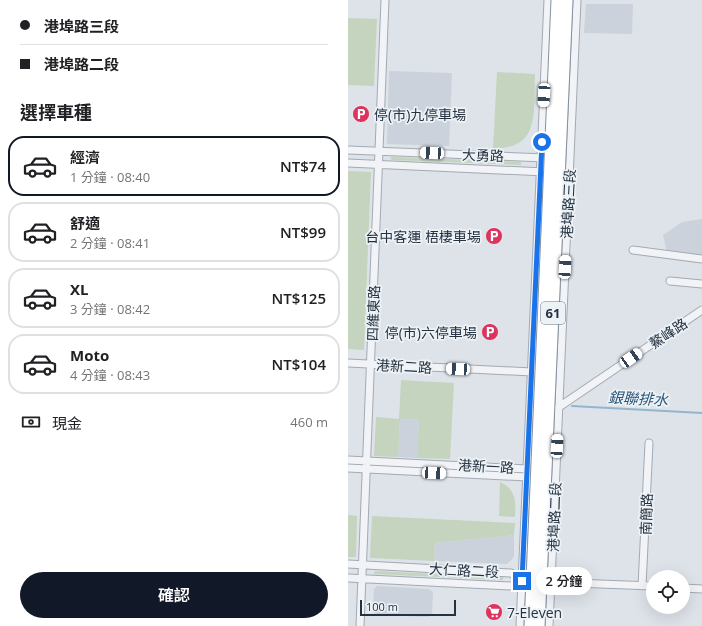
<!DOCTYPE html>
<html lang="zh-TW">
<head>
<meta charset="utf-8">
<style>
	:root { --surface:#fff; --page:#f2f2f2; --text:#202124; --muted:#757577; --line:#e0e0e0; --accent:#111827 }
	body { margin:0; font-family:"Open Sans","Noto Sans TC",sans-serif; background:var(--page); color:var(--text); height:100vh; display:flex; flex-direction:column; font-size:15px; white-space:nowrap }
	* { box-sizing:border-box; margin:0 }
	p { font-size:13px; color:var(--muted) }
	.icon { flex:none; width:22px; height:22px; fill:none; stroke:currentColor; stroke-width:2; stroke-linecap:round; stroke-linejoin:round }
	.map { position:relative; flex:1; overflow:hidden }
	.details { display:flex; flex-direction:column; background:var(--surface); width:348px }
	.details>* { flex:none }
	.top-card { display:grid; align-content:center; height:88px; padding:0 20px; background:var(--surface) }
	.buttons { position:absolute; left:298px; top:570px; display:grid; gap:8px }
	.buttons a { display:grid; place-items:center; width:44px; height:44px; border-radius:50%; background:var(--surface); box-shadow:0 4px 16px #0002; font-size:20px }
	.scale { position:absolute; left:12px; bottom:10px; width:96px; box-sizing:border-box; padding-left:4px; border:2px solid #253241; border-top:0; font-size:11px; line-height:14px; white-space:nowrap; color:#253241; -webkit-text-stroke:3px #edf2f6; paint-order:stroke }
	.end { position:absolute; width:18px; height:18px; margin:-9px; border:5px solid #1a73e8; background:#fff; box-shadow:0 0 0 2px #fff }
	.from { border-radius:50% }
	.bubble { position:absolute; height:28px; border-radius:14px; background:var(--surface); box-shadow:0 4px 16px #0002; font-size:13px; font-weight:600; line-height:28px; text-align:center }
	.car { position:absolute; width:12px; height:24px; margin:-12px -6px; border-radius:5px; box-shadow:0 0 3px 1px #0007; background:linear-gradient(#fff 24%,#345 0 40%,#fff 0 76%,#345 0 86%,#fff 0) }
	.top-card b { display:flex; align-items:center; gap:14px; height:38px; font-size:15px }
	.top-card b+b { border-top:1px solid var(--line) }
	.top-card i { width:10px; height:10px; background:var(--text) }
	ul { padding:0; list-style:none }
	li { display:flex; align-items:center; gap:12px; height:60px; margin:0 8px 6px; padding:0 12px; border:2px solid var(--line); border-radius:16px }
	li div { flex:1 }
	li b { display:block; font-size:15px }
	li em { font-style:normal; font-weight:600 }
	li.selected { border-color:var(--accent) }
	li>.icon { width:36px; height:36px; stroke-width:1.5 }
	h2 { padding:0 20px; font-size:18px; line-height:48px }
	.pay { display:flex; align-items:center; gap:10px; height:44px; padding:0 20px; font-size:15px }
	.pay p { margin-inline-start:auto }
	.primary-button { display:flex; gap:8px; margin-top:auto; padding:8px 20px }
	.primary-button a { flex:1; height:46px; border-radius:24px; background:var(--accent); color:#fff; font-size:16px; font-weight:600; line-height:46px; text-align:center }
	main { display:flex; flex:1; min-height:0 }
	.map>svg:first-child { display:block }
	.built { fill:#cbd2db }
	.green { fill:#c5d4be }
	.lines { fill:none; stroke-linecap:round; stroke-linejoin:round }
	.stream { stroke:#94b6cd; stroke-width:2 }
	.minor-casing { stroke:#a2aab3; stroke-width:9 }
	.minor { stroke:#f1f3f7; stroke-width:7 }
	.highway-bridge-casing { stroke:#8392a1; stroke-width:13; stroke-linecap:butt }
	.highway-bridge { stroke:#fff; stroke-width:11 }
	.route { stroke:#1a73e8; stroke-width:5 }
	.labels { text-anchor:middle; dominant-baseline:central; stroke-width:3.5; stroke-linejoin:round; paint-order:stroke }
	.shield { fill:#edf2f6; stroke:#616c77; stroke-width:1 }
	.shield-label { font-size:13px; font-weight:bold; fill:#253241 }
	.poi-label { font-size:14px; fill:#253241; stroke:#edf2f6; text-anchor:start }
	.street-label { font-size:14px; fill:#253241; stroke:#edf2f6 }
	.water-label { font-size:15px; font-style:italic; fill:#2b5679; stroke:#edf2f6 }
</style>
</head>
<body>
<main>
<section class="details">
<div class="top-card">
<b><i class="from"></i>港埠路三段</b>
<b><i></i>港埠路二段</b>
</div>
<h2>選擇車種</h2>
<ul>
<li class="selected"><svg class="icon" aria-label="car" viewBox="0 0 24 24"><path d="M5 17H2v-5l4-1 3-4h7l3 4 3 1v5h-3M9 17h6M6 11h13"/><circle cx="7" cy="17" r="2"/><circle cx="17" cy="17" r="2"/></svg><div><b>經濟</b><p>1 分鐘 · 08:40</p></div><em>NT$74</em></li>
<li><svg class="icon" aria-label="car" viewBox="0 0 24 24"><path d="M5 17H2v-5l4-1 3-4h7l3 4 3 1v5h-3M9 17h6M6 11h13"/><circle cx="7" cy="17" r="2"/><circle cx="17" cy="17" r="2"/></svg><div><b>舒適</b><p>2 分鐘 · 08:41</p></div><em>NT$99</em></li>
<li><svg class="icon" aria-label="car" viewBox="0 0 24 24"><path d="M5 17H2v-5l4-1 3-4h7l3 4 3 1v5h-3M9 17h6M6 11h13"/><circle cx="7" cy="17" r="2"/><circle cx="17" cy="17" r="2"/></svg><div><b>XL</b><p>3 分鐘 · 08:42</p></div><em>NT$125</em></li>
<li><svg class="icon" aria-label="car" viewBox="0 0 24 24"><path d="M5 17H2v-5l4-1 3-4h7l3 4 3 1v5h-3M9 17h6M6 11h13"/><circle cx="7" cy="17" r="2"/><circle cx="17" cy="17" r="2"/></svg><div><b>Moto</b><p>4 分鐘 · 08:43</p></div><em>NT$104</em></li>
</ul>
<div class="pay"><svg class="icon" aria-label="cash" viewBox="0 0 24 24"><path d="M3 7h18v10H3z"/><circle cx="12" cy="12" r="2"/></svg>現金<p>460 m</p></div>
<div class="primary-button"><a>確認</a></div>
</section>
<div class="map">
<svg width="354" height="626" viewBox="0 0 354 626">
	<rect width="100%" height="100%" fill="#dde3e9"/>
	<path class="built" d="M238 4H285L284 34 236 33Z
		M41 71 104 73 101 146 39 144Z
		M354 219V256L319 253 315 235 334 222Z
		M52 419 71 420 69 458 50 457Z
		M166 535V557L159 564 86 561 87 543Z
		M29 586 81 589 85 592 84 614 80 617 28 615 25 611 26 589Z"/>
	<path class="green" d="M0 18 29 19 26 86 0 85Z
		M149 72 187 74C185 109 194 150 145 148Z
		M44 157 173 162V165L44 160 42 158Z
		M0 171 23 172 16 350 0 349Z
		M53 380 106 383 102 459 69 458 71 420 52 419 50 457 26 456 28 417 51 419Z
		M30 465 160 471 161 472 31 466Z
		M152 482C168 489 168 502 167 517L151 516Z
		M0 515 9 516 8 557H0Z
		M24 516 167 523 166 535 87 543 86 561 22 558Z
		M27 571 155 577V580L26 574Z"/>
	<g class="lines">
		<path class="stream" d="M224 406 354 413"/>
		<g class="minor-casing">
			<path id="minor" d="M0 150 197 158
				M0 163 197 172
				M285 250 354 259
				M322 281 354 284
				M0 363 184 372
				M208 409 354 310
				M0 460 179 469
				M0 468 179 477
				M0 564 163 573 174 581
				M0 578 163 586 174 581H179
				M199 582 305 586
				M294 586 301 443
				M335 588 354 589
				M12 626 37 0
				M172 626 200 0
				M201 626 229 0"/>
		</g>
		<use href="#minor" class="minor"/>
		<g class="highway-bridge-casing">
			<path id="highway-bridge" d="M182 626 209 0
				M191 626 219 0"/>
		</g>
		<use href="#highway-bridge" class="highway-bridge"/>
	</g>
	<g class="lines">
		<path class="route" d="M174 581 194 142"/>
	</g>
	<defs>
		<g id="parking-disc" transform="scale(0.9)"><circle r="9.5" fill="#dc345f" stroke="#edf2f6"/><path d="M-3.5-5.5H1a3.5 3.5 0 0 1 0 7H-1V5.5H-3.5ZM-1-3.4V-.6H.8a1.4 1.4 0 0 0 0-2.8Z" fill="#fff"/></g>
		<g id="supermarket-disc" transform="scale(0.9)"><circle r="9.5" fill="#dc345f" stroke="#edf2f6"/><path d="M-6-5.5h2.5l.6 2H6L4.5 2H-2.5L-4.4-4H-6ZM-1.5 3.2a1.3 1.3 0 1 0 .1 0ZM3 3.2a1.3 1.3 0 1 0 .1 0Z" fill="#fff"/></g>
	</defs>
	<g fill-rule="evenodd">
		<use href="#parking-disc" x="13" y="114"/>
		<use href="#parking-disc" x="146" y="236"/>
		<use href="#parking-disc" x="142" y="332"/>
		<use href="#supermarket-disc" x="146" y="612"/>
	</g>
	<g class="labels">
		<rect class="shield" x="193" y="302" width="24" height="22" rx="3"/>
		<g class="shield-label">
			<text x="205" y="313">61</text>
		</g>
		<g class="poi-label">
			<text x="26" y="114">停(市)九停車場</text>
			<text x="133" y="236" text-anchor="end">台中客運 梧棲車場</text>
			<text x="129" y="332" text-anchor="end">停(市)六停車場</text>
			<text x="159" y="612">7-Eleven</text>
		</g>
		<g class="street-label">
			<text transform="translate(135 155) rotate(2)">大勇路</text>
			<text transform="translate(220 204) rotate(-87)">港埠路三段</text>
			<text transform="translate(25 313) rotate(-88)">四維東路</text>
			<text transform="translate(320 333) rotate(-34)">鰲峰路</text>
			<text transform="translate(56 366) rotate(3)">港新二路</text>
			<text transform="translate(138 466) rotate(3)">港新一路</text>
			<text transform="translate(298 514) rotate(-88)">南簡路</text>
			<text transform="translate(206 517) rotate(-88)">港埠路二段</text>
			<text transform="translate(116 570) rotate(3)">大仁路二段</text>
		</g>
		<g class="water-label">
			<text transform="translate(290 398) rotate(3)">銀聯排水</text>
		</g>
	</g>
</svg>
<div class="buttons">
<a><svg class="icon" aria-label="locate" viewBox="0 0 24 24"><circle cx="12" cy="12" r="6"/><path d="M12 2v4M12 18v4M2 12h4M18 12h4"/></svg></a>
</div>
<div class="scale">100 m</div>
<i class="end from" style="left:194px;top:142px"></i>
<i class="end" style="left:174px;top:581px"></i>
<div class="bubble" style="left:188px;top:567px;width:56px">2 分鐘</div>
<i class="car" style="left:196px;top:95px;rotate:183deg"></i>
<i class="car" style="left:84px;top:153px;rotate:273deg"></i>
<i class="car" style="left:217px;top:267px;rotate:3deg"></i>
<i class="car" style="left:283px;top:358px;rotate:56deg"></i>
<i class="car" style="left:110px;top:369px;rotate:273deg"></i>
<i class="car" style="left:209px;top:446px;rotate:3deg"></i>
<i class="car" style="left:86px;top:473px;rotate:93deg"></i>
</div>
</main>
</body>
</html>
